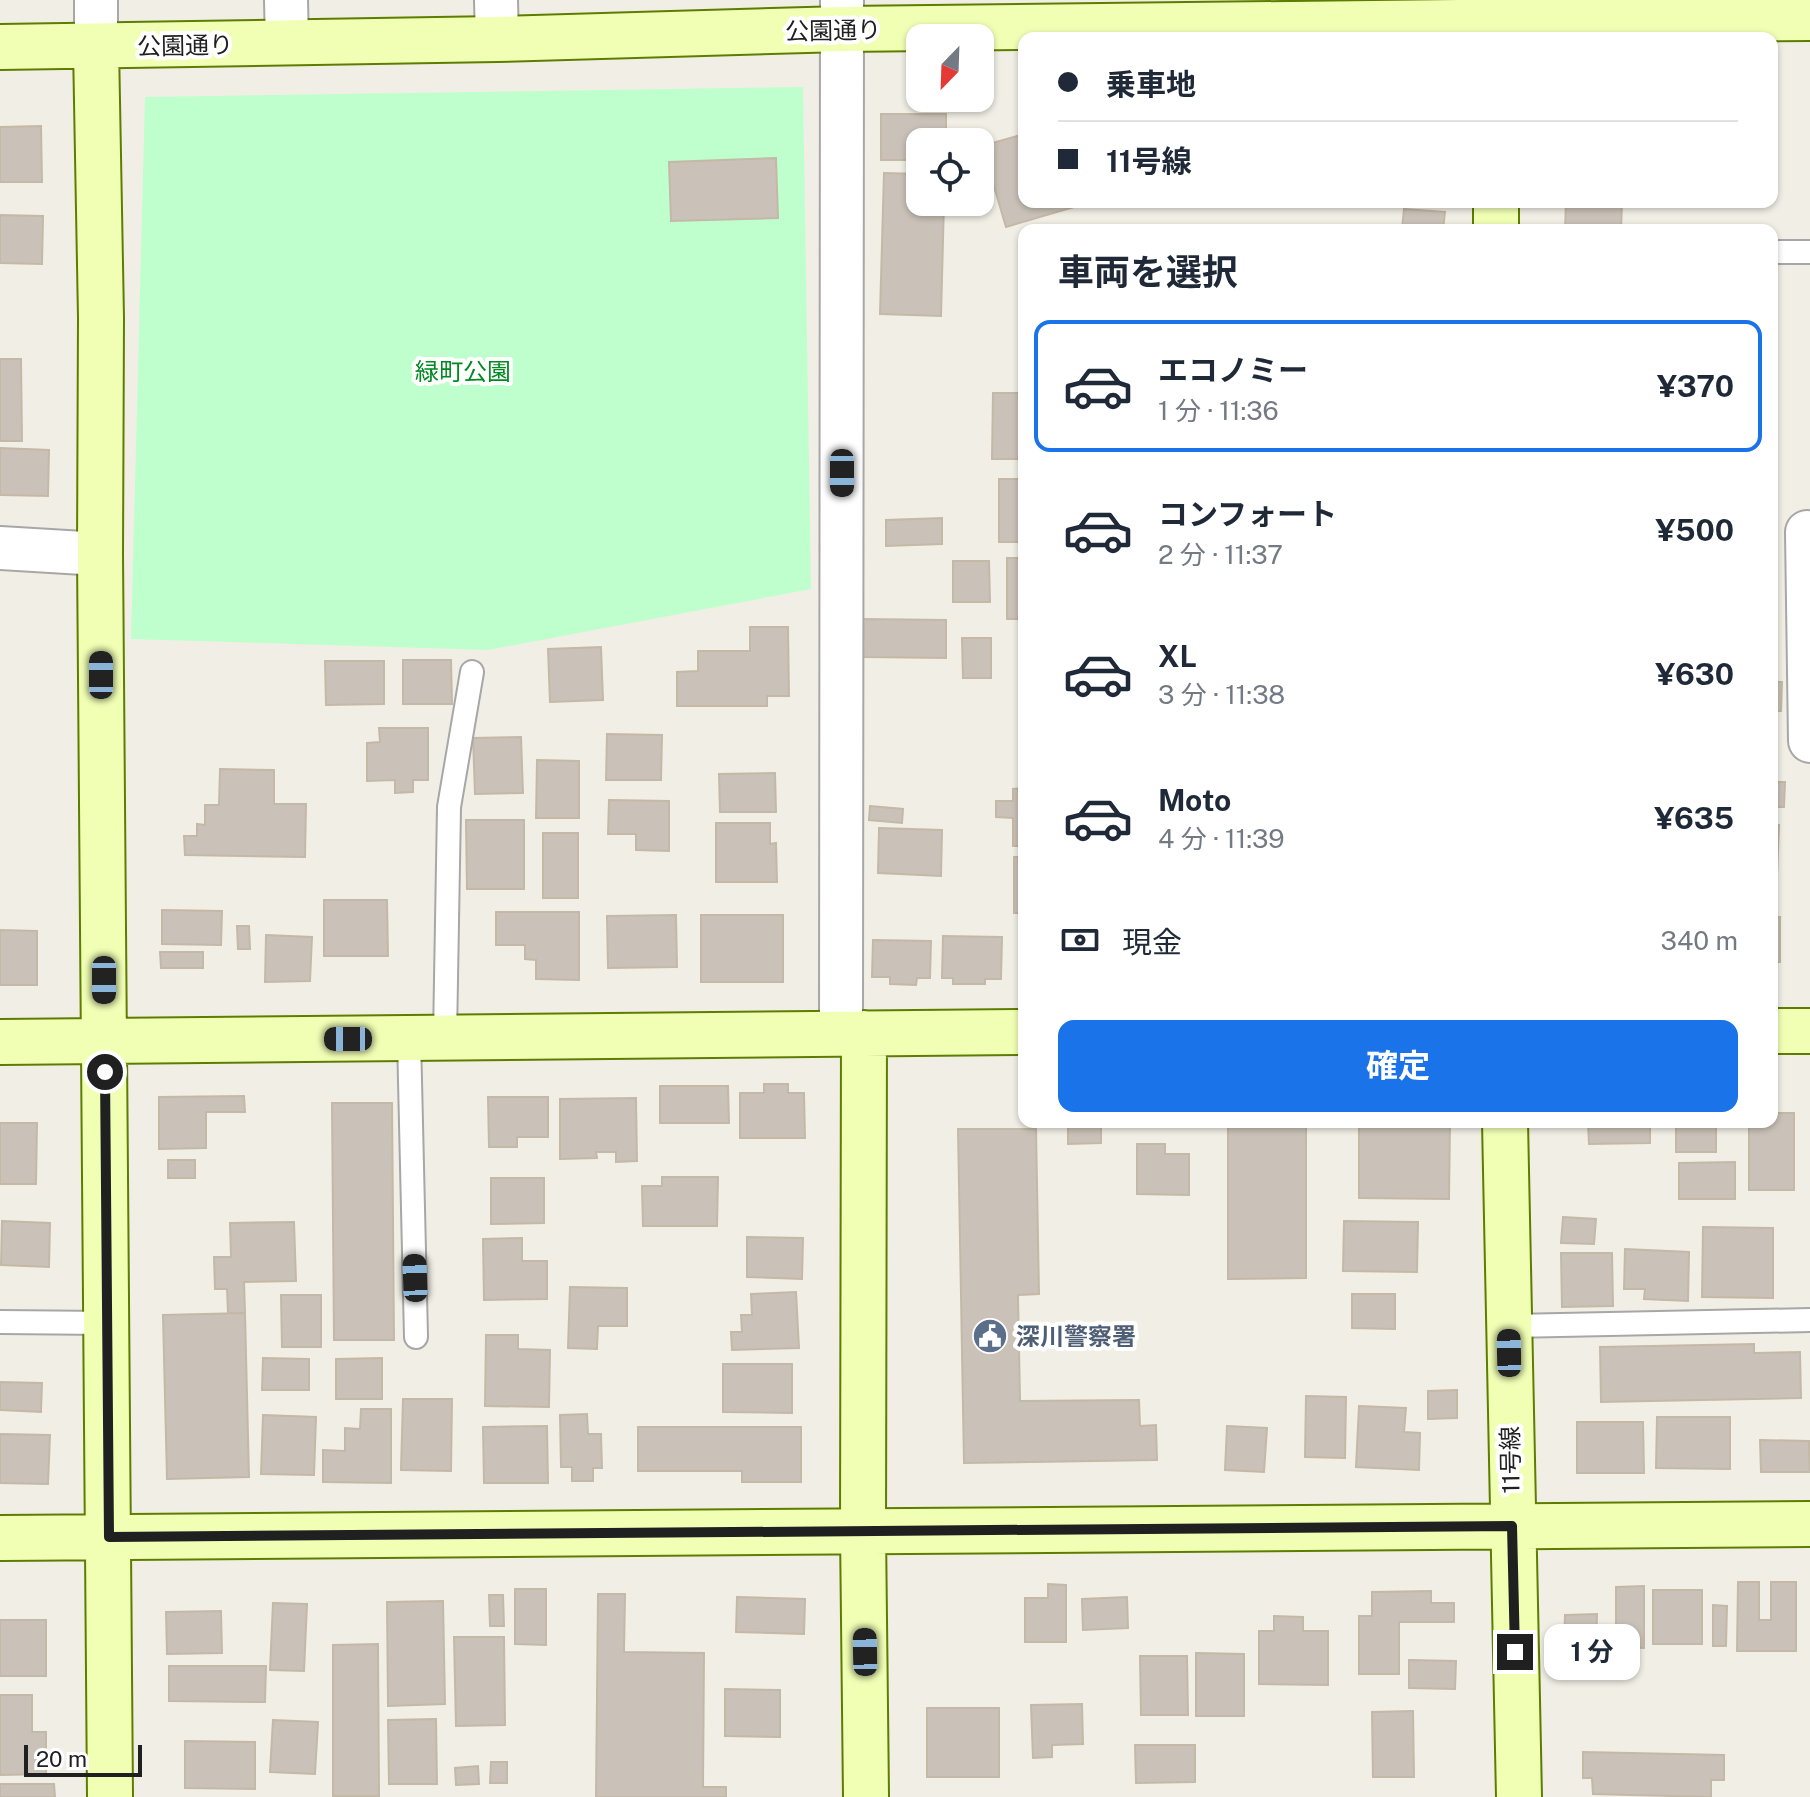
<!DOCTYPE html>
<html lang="ja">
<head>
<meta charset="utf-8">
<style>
	:root { --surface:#fff; --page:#f6f6f7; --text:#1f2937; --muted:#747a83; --line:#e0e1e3; --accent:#1a73e8 }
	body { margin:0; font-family:"Public Sans","Noto Sans JP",sans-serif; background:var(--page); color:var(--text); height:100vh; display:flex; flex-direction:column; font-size:30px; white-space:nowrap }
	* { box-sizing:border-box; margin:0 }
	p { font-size:26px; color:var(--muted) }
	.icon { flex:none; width:44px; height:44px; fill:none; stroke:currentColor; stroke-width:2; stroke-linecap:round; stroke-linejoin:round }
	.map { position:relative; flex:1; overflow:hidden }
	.details { position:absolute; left:1018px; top:224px; width:760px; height:904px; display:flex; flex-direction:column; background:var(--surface); border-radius:16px; box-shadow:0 2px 6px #0004 }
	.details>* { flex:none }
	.top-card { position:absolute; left:1018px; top:32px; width:760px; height:176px; border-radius:16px; box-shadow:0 2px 6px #0004; display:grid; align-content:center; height:176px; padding:0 40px; background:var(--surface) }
	.needle { width:52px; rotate:203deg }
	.fabs { position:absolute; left:906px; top:24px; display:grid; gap:16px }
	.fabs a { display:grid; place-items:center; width:88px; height:88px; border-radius:16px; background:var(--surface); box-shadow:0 2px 6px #0004; font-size:40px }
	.scale { position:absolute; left:24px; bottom:20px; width:118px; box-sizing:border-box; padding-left:8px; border:4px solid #202020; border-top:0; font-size:22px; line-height:28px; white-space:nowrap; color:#202020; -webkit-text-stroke:6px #fff; paint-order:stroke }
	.end { position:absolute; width:36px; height:36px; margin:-18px; border:10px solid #202020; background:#fff; box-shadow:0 0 0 4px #fff }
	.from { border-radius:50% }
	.bubble { position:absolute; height:56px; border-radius:16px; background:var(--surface); box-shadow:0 2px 6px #0004; font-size:26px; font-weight:700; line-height:56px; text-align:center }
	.car { position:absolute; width:24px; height:48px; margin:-24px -12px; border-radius:10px; box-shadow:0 0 6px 2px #0007; background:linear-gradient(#222 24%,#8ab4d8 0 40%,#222 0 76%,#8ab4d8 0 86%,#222 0) }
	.top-card b { display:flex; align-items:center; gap:28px; height:76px; font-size:30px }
	.top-card b+b { border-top:2px solid var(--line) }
	.top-card i { width:20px; height:20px; background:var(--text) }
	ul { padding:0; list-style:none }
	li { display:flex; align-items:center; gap:24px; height:132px; margin:0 16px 12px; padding:0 24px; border:4px solid transparent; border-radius:16px }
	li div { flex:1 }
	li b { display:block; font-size:30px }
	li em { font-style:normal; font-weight:700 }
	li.selected { border-color:var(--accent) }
	li>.icon { width:72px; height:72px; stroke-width:1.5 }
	h2 { padding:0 40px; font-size:36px; line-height:96px }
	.pay { display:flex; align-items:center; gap:20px; height:88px; padding:0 40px; font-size:30px }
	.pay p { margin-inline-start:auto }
	.button { display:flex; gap:16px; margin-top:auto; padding:16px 40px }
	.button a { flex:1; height:92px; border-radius:16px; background:var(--accent); color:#fff; font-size:32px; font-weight:700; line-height:92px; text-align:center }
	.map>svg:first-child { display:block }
	.park { fill:#beffcd }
	.building { fill:#cac2b8; stroke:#c4b8a6; stroke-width:2 }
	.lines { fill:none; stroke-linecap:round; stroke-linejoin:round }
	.lane-casing { stroke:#a7a7a7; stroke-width:26 }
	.street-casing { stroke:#a7a7a7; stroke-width:46 }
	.secondary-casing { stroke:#5e7d00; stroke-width:48 }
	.lane { stroke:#fff; stroke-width:22 }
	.street { stroke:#fff; stroke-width:42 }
	.secondary { stroke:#f1ffb5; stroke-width:44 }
	.route { stroke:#202020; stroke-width:10 }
	.labels { text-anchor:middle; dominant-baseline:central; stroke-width:8; stroke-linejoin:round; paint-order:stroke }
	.street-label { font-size:24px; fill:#202020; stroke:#fff }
	.park-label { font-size:24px; fill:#018a20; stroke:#fff }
	.service-label { font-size:24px; font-weight:bold; fill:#4e5e75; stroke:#fff; text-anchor:start }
</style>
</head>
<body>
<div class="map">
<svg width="1810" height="1797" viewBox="0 0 1810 1797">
	<rect width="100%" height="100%" fill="#f1efe5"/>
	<path class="park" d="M803 87 811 589 488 650 131 639 145 97Z"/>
	<path class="building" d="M881 114H946V142H920V160H881Z
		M41 126 42 182H0V127Z
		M1024 134V202H1091L1006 227 982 146Z
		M776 158 778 218 671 221 669 162Z
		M884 173 920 174V202H944L941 316 880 314Z
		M1566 202H1622L1621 230H1565Z
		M1404 209 1445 212 1443 230H1373V227L1402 229Z
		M0 215 43 216 42 264 0 263Z
		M0 359H21L22 441H0Z
		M993 393H1024V459H992Z
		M0 448 49 450 48 496 0 495Z
		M999 479H1024V542H999Z
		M942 518V544L886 546V520Z
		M1007 558H1024V619H1007Z
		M953 561H989L990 602H953Z
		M863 619 946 620V658L863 657Z
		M750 627H788L789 696H767V706H677V672L698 671V651H750Z
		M962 638H991V678H963Z
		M601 647 603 700 550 702 548 649Z
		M403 660H451L452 704H403Z
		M325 661H384V704L326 705Z
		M1772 682H1782L1781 711H1772Z
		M379 728H428V780H413V792L395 793V780L367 781V743L380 742Z
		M607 734 662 735 661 780H606Z
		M521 737 523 793 475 794 473 738Z
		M537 760 579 761V818H536Z
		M220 769 274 770V804H306L305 857 185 855 184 836H197V824L205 825V805H219Z
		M775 773 776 812H720L719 774Z
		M1772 782H1785L1784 807H1772Z
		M1024 788V846H1013V818L996 817V801H1013V789Z
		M609 800 669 801V851L636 850V834H608Z
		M870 806 903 809 902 823 869 820Z
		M466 820H524V889H467Z
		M716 823H770V844L776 843 777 882H716Z
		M1772 825H1779L1777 875H1772Z
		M879 828 942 830 941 876 878 873Z
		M543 833H578V898H543Z
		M1014 857H1024V913H1014Z
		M324 900H387L388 956H324Z
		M162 910 222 911 221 945 162 944Z
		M496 912H579V980L536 979V960L525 959V945H496Z
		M676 915 677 967 608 968 607 916Z
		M701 915H783V982H701Z
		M1772 917H1780V962H1772Z
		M237 926H249L250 949H238Z
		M0 930 37 931V985H0Z
		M266 935 312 937 310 981 265 982Z
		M943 936 1002 937 1001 979H985V984H953V978H942Z
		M873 940 931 941 930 978H917L916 985 890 984V977H872Z
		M160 952H203V968H161Z
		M764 1084H788V1093H804L805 1138H740V1093H764Z
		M660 1086H728L729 1123H660Z
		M244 1096 245 1112H206V1148L159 1149V1097Z
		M488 1097H548V1137H517V1147H489Z
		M636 1098 637 1161 616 1162V1152H596L597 1158 560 1159V1099Z
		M332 1103H392L394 1340H334Z
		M1772 1113H1794V1190H1749V1122H1772Z
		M1068 1122H1101V1143L1068 1144Z
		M1228 1122H1306V1278L1228 1279Z
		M1359 1122H1450L1449 1199 1359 1198Z
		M1588 1122H1650V1143L1589 1144Z
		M1676 1122H1716V1152H1676Z
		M0 1123H37L36 1184H0Z
		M958 1129H1036L1039 1294 1018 1295 1020 1401 1139 1400 1140 1426 1156 1425 1157 1460 964 1463Z
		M1137 1144H1165V1154H1189V1195L1137 1194Z
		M168 1160H195V1178H168Z
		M1735 1162V1199H1679V1163Z
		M662 1177H718L717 1226H643L642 1186H662Z
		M491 1178H544V1223L491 1224Z
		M1563 1217 1596 1219 1594 1244 1561 1243Z
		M2 1221 50 1223 49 1267 1 1265Z
		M1344 1221 1418 1222 1417 1272 1343 1271Z
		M294 1222 296 1281 244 1282 245 1313H228L227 1289H215L214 1257H231L230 1223Z
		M1703 1227 1773 1228V1298L1702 1297Z
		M747 1237 803 1238 802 1279 747 1277Z
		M522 1238V1261H547V1299L484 1300 483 1239Z
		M1625 1249 1689 1252 1688 1301 1644 1299 1645 1289H1624Z
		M1561 1253H1612L1613 1306 1562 1307Z
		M570 1287 627 1288V1326H598L597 1349 568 1348Z
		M796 1292 799 1348 732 1350 731 1332H742L741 1315H752L751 1294Z
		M1352 1294H1395V1329L1352 1328Z
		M281 1295H321V1347H282Z
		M245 1313 249 1477 167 1479 163 1315Z
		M486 1335H518V1349L550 1350 549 1407 485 1406Z
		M1754 1344V1353L1800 1352 1801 1398 1601 1402 1600 1347Z
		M263 1358 309 1359V1390H262Z
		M382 1358V1399H336V1359Z
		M723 1364H792V1413L723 1412Z
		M0 1382 42 1383 41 1412 0 1410Z
		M1457 1390V1418L1428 1419V1391Z
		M1306 1396 1346 1397 1345 1458 1305 1457Z
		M403 1399H452L451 1471 401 1470Z
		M1359 1406 1406 1408 1404 1432 1420 1433 1419 1470 1356 1467Z
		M361 1409H391V1483L323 1482V1450L345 1451V1428L360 1429Z
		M587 1414 588 1434H601L602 1468H593V1481H572V1467H561L560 1415Z
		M263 1415 316 1417 314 1475 261 1474Z
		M1657 1417H1730V1469L1656 1468Z
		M1577 1422H1643L1644 1473H1577Z
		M547 1426 548 1483H484L483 1427Z
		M1227 1426 1267 1428 1264 1472 1225 1470Z
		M638 1427H801V1482H742V1471H638Z
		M0 1434 50 1435 48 1484 0 1483Z
		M1760 1440 1809 1441 1810 1472H1761Z
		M1738 1582H1759V1620H1771V1582H1796V1651H1737Z
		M1048 1584 1066 1585V1642H1025V1598H1048Z
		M1644 1586V1648L1616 1647V1587Z
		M515 1589H546V1645L515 1644Z
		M1653 1590H1702V1644H1653Z
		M1431 1591V1603H1454V1622H1399V1674H1359V1616H1372V1592Z
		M598 1594H625L624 1652 704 1653 703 1787H726V1797H596Z
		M489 1595H503L504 1626H490Z
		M737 1597 805 1599 804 1634 736 1632Z
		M1127 1597 1128 1628 1083 1630 1082 1599Z
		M443 1601 445 1704 388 1706 387 1602Z
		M273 1603 307 1604 304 1671 270 1670Z
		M1713 1605 1727 1606 1726 1646H1713Z
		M221 1611 222 1653 167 1654 166 1612Z
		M1597 1614 1596 1648H1564L1565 1615Z
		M1274 1616 1303 1617V1631H1328V1685L1259 1684V1631H1274Z
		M0 1620H46V1676H0Z
		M454 1637H504L505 1725 456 1726Z
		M378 1644 379 1796H333V1645Z
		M1196 1653 1244 1654V1716H1196Z
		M1140 1656H1187L1188 1715H1141Z
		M1409 1660 1456 1661 1455 1689 1409 1688Z
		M169 1666H266L265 1702 169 1701Z
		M725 1689 780 1690V1737L725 1736Z
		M0 1695H32V1732H46V1774L0 1775Z
		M1082 1704 1083 1744 1052 1745V1757L1033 1758 1031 1705Z
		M927 1708H999V1777H927Z
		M1413 1711 1414 1777H1373L1372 1712Z
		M436 1719 437 1784H389L388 1720Z
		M273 1720 318 1722 315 1774 270 1772Z
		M185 1741 255 1742V1789L185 1788Z
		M1135 1745H1195V1782L1136 1783Z
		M1583 1752 1724 1755V1780H1711V1797L1593 1794 1592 1778H1583Z
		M491 1762H507V1783H490Z
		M478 1766 479 1784 456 1785 455 1768Z
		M0 1784H54L55 1797H0Z"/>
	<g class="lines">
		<g class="lane-casing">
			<path id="lane" d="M1772 252H1810
				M445 1037 449 807 472 672
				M409 1038 416 1337
				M0 1322 107 1323
				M1508 1326 1810 1320"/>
		</g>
		<g class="street-casing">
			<path id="street" d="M286 0 287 43
				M496 0 497 39
				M96 47V0
				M1807 532 1810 741
				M0 548 100 554
				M841 1033 842 0"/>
		</g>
		<g class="secondary-casing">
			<path id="secondary" d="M0 47 497 39 843 29 1810 18
				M96 47 101 318 100 554 110 1797
				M1496 202V230
				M1772 1031H1810
				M864 1033 863 1531 866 1797
				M0 1042 1024 1032
				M1505 1122 1519 1797
				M0 1538 1810 1524"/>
		</g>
		<use href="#lane" class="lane"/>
		<use href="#street" class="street"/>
		<use href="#secondary" class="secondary"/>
	</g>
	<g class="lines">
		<path class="route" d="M105 1072 109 1537 1512 1526 1515 1652"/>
	</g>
	<defs>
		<g id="civic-disc" transform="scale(1.8)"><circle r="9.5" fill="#5c6f8a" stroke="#fff"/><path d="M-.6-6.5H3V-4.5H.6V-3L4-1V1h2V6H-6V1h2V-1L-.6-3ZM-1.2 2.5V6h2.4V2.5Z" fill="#fff"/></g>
	</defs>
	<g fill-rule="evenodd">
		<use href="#civic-disc" x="990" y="1336"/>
	</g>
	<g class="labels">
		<g class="street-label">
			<text transform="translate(833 30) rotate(-1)">公園通り</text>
			<text transform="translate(185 45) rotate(-1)">公園通り</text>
			<text transform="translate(1510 1460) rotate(-91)">11号線</text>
		</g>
		<g class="park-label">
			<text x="463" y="371">緑町公園</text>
		</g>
		<g class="service-label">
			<text x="1016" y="1336">深川警察署</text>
		</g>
	</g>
</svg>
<div class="fabs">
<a><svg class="needle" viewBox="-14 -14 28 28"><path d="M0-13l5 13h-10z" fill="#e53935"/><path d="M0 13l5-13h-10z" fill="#747a83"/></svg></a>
<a><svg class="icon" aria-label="locate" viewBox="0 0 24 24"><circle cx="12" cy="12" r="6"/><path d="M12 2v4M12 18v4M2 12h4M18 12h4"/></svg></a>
</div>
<div class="scale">20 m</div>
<i class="end from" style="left:105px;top:1072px"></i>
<i class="end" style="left:1515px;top:1652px"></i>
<div class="bubble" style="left:1544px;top:1624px;width:96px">1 分</div>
<i class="car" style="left:842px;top:473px;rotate:180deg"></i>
<i class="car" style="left:101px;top:675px;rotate:0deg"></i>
<i class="car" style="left:104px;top:980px;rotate:180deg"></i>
<i class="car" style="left:348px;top:1039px;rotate:270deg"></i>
<i class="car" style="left:415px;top:1278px;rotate:358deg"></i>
<i class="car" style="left:1509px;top:1353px;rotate:359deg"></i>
<i class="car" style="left:865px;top:1652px;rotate:359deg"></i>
<div class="top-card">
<b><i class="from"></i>乗車地</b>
<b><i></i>11号線</b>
</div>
<section class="details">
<h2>車両を選択</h2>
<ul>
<li class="selected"><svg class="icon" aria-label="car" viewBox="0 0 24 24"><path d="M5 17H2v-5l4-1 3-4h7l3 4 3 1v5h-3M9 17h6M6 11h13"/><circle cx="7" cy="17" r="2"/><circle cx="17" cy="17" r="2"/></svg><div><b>エコノミー</b><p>1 分 · 11:36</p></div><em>¥370</em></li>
<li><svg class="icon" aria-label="car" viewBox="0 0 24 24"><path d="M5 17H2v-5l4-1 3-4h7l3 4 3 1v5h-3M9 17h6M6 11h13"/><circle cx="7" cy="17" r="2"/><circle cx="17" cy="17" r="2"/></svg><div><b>コンフォート</b><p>2 分 · 11:37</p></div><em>¥500</em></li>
<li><svg class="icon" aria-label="car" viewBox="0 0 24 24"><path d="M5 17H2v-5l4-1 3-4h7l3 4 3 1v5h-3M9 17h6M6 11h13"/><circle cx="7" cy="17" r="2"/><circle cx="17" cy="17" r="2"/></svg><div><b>XL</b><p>3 分 · 11:38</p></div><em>¥630</em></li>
<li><svg class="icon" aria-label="car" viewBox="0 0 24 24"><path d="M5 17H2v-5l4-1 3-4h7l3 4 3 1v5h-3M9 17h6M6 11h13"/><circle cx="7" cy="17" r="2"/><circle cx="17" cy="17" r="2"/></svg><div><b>Moto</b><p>4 分 · 11:39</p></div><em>¥635</em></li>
</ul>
<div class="pay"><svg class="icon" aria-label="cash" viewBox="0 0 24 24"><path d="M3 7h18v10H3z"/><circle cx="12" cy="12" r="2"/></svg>現金<p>340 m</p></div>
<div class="button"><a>確定</a></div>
</section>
</div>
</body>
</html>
